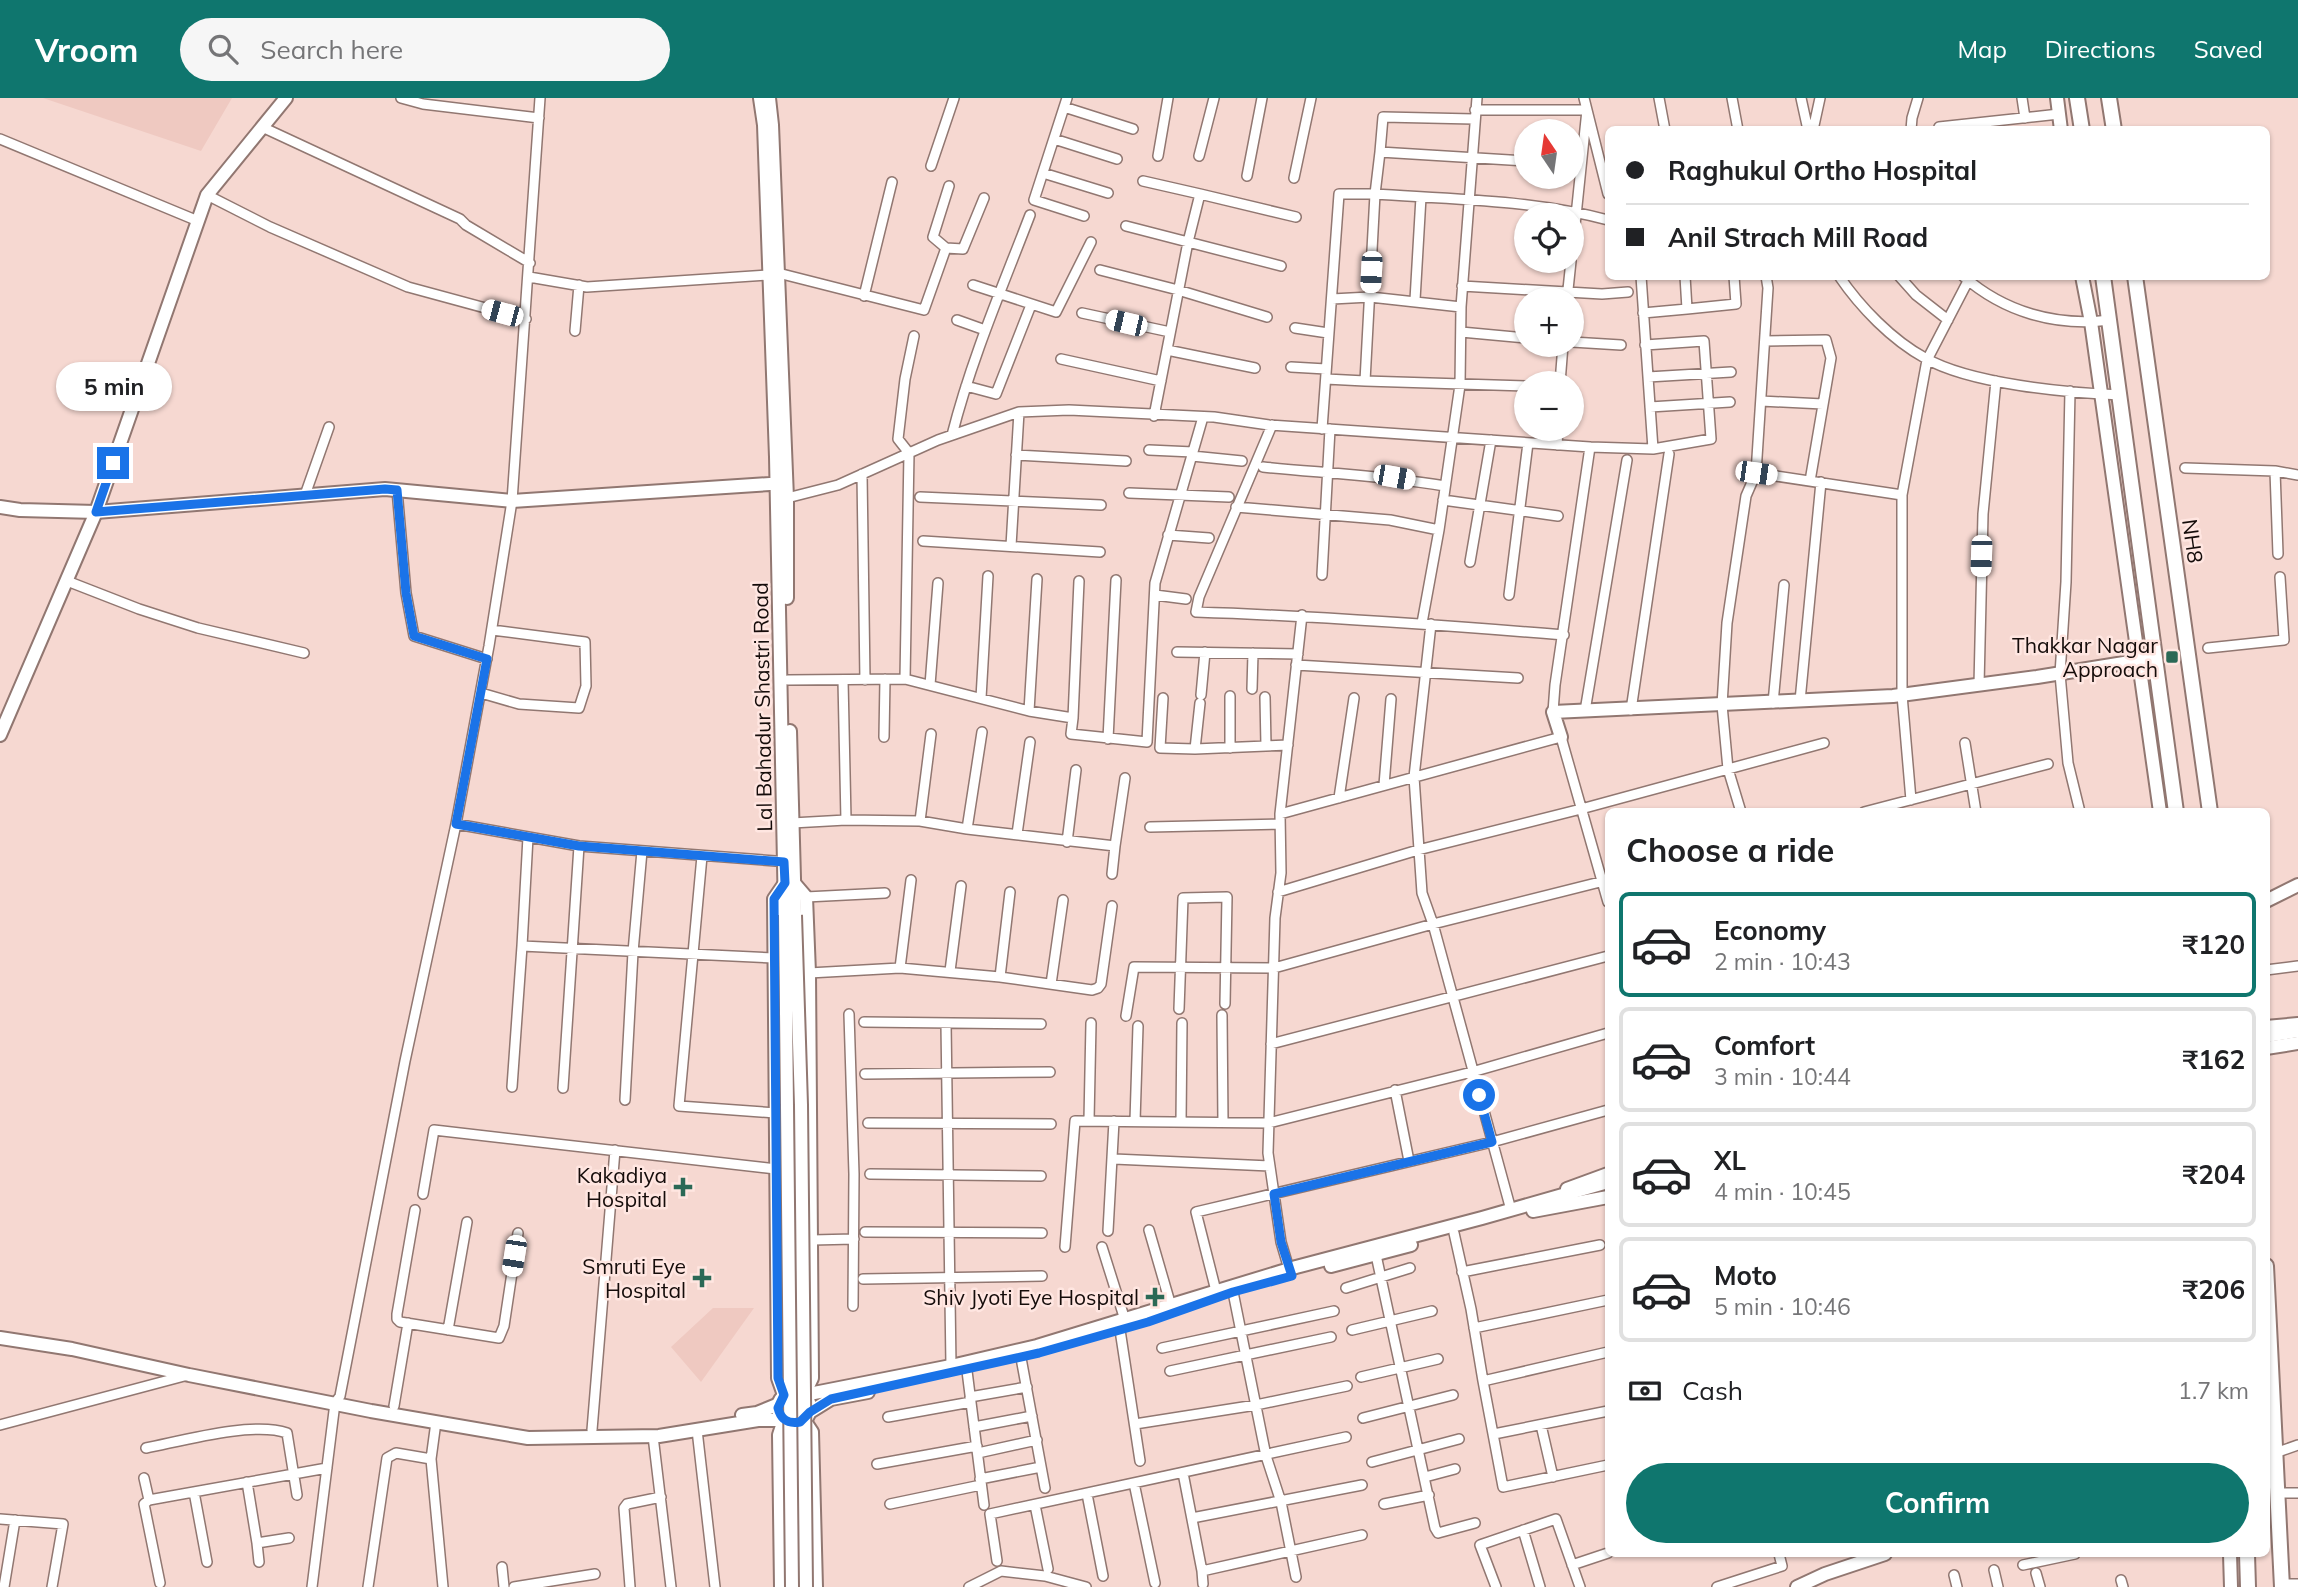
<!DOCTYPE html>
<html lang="en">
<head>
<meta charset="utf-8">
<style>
	:root { --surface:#fff; --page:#f6f6f6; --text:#202124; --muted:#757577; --line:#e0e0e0; --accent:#0f766e }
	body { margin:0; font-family:Mulish,sans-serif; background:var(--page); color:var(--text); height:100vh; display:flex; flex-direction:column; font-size:26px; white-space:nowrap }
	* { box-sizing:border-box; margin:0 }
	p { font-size:23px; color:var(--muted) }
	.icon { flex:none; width:38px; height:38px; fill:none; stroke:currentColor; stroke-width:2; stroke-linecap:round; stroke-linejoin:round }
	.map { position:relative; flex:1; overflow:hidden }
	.panel { position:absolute; left:1605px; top:710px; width:665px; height:749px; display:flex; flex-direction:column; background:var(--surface); border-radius:10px; box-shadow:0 2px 5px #0004 }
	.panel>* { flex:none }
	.hud { position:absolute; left:1605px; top:28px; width:665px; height:154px; border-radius:10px; box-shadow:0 2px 5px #0004; display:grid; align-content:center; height:154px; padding:0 21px; background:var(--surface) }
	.needle { width:46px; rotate:347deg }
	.fabs { position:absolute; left:1514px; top:21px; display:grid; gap:14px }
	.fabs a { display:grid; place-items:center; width:70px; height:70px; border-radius:50%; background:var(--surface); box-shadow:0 2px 5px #0004; font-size:35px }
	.end { position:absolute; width:32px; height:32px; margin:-16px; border:9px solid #1a73e8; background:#fff; box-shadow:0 0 0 4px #fff }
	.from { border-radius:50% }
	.bubble { position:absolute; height:49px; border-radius:24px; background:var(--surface); box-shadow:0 2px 5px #0004; font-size:23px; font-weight:700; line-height:49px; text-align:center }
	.car { position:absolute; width:21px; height:42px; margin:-21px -10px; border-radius:9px; box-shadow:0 0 5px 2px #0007; background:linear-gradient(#fff 24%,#345 0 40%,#fff 0 76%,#345 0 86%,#fff 0) }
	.hud b { display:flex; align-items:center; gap:24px; height:66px; font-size:26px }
	.hud b+b { border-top:2px solid var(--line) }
	.hud i { width:18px; height:18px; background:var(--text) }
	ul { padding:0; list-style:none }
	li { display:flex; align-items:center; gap:21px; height:105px; margin:0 14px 10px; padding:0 7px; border:4px solid var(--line); border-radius:10px }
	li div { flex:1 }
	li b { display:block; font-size:26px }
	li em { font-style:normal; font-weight:700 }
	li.selected { border-color:var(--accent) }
	li>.icon { width:63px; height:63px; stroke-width:1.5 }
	h2 { padding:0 21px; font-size:32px; line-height:84px }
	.pay { display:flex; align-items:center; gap:18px; height:77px; padding:0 21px; font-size:26px }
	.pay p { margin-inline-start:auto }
	.button { display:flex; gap:14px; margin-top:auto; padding:14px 21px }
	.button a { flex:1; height:80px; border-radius:42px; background:var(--accent); color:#fff; font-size:28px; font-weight:700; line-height:80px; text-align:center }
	header { display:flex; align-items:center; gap:42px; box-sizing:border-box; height:98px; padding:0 35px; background:var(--accent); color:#fff }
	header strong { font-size:33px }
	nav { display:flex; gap:38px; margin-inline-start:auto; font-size:24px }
	.search { width:490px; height:63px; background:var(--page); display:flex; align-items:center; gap:18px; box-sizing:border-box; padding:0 24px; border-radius:38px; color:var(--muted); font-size:26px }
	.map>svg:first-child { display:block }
	.built { fill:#efc9c1 }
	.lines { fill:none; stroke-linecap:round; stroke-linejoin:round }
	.minor-casing { stroke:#917771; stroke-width:12 }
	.tertiary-casing { stroke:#917771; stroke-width:16 }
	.secondary-casing { stroke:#917771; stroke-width:16 }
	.primary-casing { stroke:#917771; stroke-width:18 }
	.minor { stroke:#fff; stroke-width:9 }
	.tertiary { stroke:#fff; stroke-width:12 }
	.secondary { stroke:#fff; stroke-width:12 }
	.primary { stroke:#fff; stroke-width:14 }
	.secondary-bridge-casing { stroke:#917771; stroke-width:16; stroke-linecap:butt }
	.secondary-bridge { stroke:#fff; stroke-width:12 }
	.route { stroke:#1a73e8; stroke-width:9 }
	.poi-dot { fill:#2b6956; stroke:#ffe6e1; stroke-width:2.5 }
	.labels { text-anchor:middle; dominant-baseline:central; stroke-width:5; stroke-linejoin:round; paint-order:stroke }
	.street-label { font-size:21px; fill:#150c0a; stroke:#ffe6e1 }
	.poi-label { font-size:21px; fill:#150c0a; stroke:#ffe6e1; text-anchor:end }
</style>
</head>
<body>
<header>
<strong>Vroom</strong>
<div class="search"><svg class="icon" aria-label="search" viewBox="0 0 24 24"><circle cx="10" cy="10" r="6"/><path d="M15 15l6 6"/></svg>Search here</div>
<nav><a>Map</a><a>Directions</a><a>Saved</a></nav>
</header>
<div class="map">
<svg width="2298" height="1489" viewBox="0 0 2298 1489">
	<rect width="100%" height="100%" fill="#f6d8d1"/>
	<path class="built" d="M43 0H232L201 53Z
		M713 1210H754L701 1284 671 1249Z"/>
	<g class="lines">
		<g class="minor-casing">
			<path id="minor" d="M401 0 423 6 539 20
				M1067 0 1034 102 1084 118
				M1584 0 1608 96
				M1659 0 1665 32
				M1732 0 1738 32
				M1801 0 1808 32
				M2022 0 2025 20
				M1064 9 1133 31
				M1475 12H1587L1572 156
				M262 29 460 121 466 127 530 165
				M1939 29 2059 16
				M1813 32 1820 0
				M1911 32 1912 20 1918 0
				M0 41 198 123
				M1054 41 1117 61
				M1380 54 1383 19 1474 21
				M1158 58 1168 0
				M1199 58 1214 0
				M1526 63 1380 54 1375 96C1453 101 1533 102 1608 122
				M931 68 954 0
				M1043 75 1108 95
				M1247 78 1262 0
				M1294 80 1311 0
				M1143 83 1200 96 1188 144 1154 318
				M949 88 933 139 946 150 963 151 984 100
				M1200 96 1296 119
				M207 97 270 129 408 189 526 221
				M1126 128 1281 168
				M1100 172 1178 192 1267 219
				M778 175 924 212 946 150
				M1641 178 1653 351
				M1839 178C1860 209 1892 242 1925 260 1970 286 2068 295 2121 297
				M1899 178 1916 197 1948 222
				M1963 178C2004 214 2056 229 2110 222
				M529 179 587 189 769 177
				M973 187 1056 214 1091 144
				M1462 188 1602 196 1628 194
				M864 198 892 84
				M1332 201 1370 199 1461 209
				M1567 201 1571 163
				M1415 202 1421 99
				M1687 211 1736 206 1734 178
				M1082 215 1170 234
				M1643 215 1687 211 1685 178
				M957 222 985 232
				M1295 230 1328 235
				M575 233 579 187
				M1461 234 1526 240
				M1765 243 1826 242 1831 260 1810 383
				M1572 244 1621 247
				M1167 252 1255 270
				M1061 261 1161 283
				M1291 269 1326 271
				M1648 279 1731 274
				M1326 281 1365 283
				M1560 285 1563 247
				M966 288 996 296 1031 207
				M2070 293 2066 484 2060 576 2068 665 2080 714
				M1761 303 1823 306
				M1650 309 1730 304
				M1272 327 1199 499 1196 514C1319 518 1441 527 1564 537
				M1322 331 1339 96H1375L1365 283 1526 288
				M952 337C971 262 1002 190 1030 117
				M1557 347 1558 331
				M1149 352 1193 354
				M1016 357 1126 363
				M1192 358 1242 363
				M1263 369C1324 375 1385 378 1445 388
				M2185 370 2275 373 2298 377
				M2275 373 2278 456
				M1756 375 1902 397
				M862 376 865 582
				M397 392 406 495 414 538 487 561
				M1129 395 1229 399
				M305 397 329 329
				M920 399 1101 407
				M787 400 838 387 938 342 1019 314 1069 312 1214 319 1269 327 1590 349 1653 351 1711 341 1704 243 1645 247
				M1443 402 1558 418
				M1236 409 1390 422 1439 432 1422 525
				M1439 432 1460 287 1461 209 1477 0
				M1168 437 1209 440
				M923 443 1100 454
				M1011 448 1019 314
				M1470 464 1491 342
				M1322 477 1330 331
				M67 483 139 511 198 530 304 555
				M1155 497 1186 501
				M1509 497 1528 345
				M1431 526 1414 679 1422 795 1433 826 1511 1112
				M2208 550 2284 542 2280 479
				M1177 554 1298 556
				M1296 567 1518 580
				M905 581 909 355 898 341 905 281 914 238
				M788 582 905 581 1029 613 1073 620 1071 636 1147 644 1155 485 1203 319
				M843 582 846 722
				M930 587 938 485
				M1979 587 1983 416 1996 283
				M1252 591 1253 555
				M481 595 519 606 579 610 586 588 585 544 492 532
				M1201 597 1205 554
				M1265 599 1266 648
				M981 600 988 478
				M1163 600 1160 650 1195 651 1288 647
				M1800 603 1821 384
				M1773 605 1784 487
				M1631 612 1669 356
				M1029 613 1037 481
				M1585 613 1627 362
				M1553 614 1555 587 1590 349
				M1073 620 1079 483
				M884 639 885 581
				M1108 641 1116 482
				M1965 645 1976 714
				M1230 650V598
				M1195 651 1200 605
				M1384 687 1391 601
				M1339 700 1354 600
				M1911 702 1902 597V397L1927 262 1968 183
				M1741 714 1728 671 1722 607 1727 525 1746 398 1756 375 1768 190 1766 178
				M1864 714 2048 666
				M1280 716 1561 639 1608 804
				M920 723 931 636
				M792 725 846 722 920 723 967 731 1115 748 1112 776
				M456 726 489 548 512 403 540 0
				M1150 729 1280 726
				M967 731 982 634
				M1017 736 1030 644
				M1067 744 1076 672
				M1115 748 1125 680
				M702 758 679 1008 776 1015
				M1278 794 1418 752 1581 711 1824 645
				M806 799 885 795
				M522 848 528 739
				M900 870 911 782
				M2266 872 2298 868
				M950 873 961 788
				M809 875 900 870 1000 879 1092 892 1098 890 1101 886 1112 808
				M1000 879 1010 794
				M1051 886 1063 802
				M1179 911 1183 800 1227 799 1225 906
				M849 916 854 1076 853 1208
				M1222 917 1223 1024
				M1126 918 1134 869 1274 870 1433 826 1608 782
				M864 924 1041 926
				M946 926 951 1268
				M1271 946 1608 858
				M865 976 1050 974
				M512 989 522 848 774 860
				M563 990 579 748
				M1395 992 1409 1063
				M625 1002 633 854 642 753
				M1089 1022 1091 925
				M1135 1023 1138 928
				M1181 1024 1182 925
				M868 1025 1051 1026
				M1114 1061 1270 1068
				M870 1076 1041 1078
				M423 1096 434 1032 776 1071
				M415 1112 397 1216V1221L400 1224 499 1240 504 1228 518 1135
				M1149 1132 1171 1208
				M1108 1133 1114 1023
				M865 1134 1042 1135
				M1454 1135 1471 1211 1483 1283
				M812 1142 854 1141
				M1065 1149 1075 1023 1269 1025 1472 974 1608 935
				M1102 1149 1125 1222
				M1376 1157 1435 1430 1438 1435 1475 1425
				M1289 1171 1281 1144 1268 1055 1275 820 1281 775 1280 716 1302 517
				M1462 1174 1600 1147
				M863 1181 1042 1178
				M1346 1190 1410 1170
				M1216 1193 1196 1114 1492 1044 1608 1012
				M1233 1194 1266 1358 1281 1404 1296 1479
				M1474 1230 1608 1202
				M448 1232 467 1124
				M1120 1232 1140 1363
				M1352 1232 1432 1213
				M1162 1250 1334 1213
				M1608 1254 1483 1283 1503 1389 1608 1367
				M1021 1260 1045 1390
				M967 1273 984 1407
				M1170 1273 1331 1239
				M1361 1279 1438 1261
				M970 1299 1027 1289
				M394 1308 408 1225
				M888 1319 971 1304
				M1363 1320 1453 1297
				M436 1324 431 1361 443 1489
				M1135 1326 1256 1307 1347 1288
				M0 1327 188 1277
				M1541 1327 1553 1379
				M974 1329 1032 1318
				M592 1332 615 1052
				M697 1332 715 1489
				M1494 1336 1608 1313
				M653 1338 671 1489
				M146 1350C182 1343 253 1323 287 1335L297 1397
				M978 1355 1037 1342
				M2275 1355 2298 1347
				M1372 1364 1459 1341
				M877 1366 977 1348
				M1183 1375 1202 1473 1362 1437
				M1425 1379 1455 1371
				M144 1380 149 1402 144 1406 160 1485
				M980 1381 1041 1369
				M247 1384 257 1445 289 1440
				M1134 1385 1155 1485
				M194 1394 207 1464
				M2277 1395H2298
				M1087 1396 1103 1478
				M149 1402 327 1370
				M890 1406 981 1387
				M1384 1406 1429 1397
				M1035 1407 1048 1471
				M1192 1420 1362 1387
				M0 1421 63 1426 52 1489
				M1523 1432 1540 1489
				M257 1445 259 1464
				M997 1463 990 1416 1346 1339
				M1572 1467 1608 1455
				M2023 1467 2075 1456
				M502 1469 504 1489
				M1994 1472 1998 1489
				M1202 1473 1203 1486
				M2036 1475 2040 1489
				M1954 1477 1957 1489
				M2121 1482 2123 1489
				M2282 1486H2298
				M4 1489 15 1422
				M312 1489 335 1305 340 1298 405 963 456 726 579 748 789 764
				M368 1489 387 1360 396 1355 431 1361
				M514 1489 595 1476
				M630 1489 624 1410 627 1406 661 1399
				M969 1489 1001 1473 1045 1478 1086 1489
				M1496 1489 1480 1447 1556 1421 1580 1489
				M1717 1489 1782 1468 1779 1456"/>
		</g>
		<g class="tertiary-casing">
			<path id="tertiary" d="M2057 0 2061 32
				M2082 178 2091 224 2160 714
				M0 637 96 414 207 97 286 0
				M1561 639 1553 614 1893 598 2037 579 2155 560
				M794 785 806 799 809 875 812 1280 804 1297
				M2266 803 2298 787
				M2266 929 2298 926
				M2266 950 2298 945
				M1567 1091 1608 1076
				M1533 1113 1608 1099
				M0 1240 72 1251 189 1277 371 1313 528 1340 659 1338 758 1322H784L779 1337 781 1489
				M784 1297 778 1280 774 801 785 785
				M742 1317 757 1315 779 1306
				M804 1322 812 1334 816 1489
				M2230 1456 2231 1489
				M1797 1489 1825 1476 1885 1456"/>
		</g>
		<g class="secondary-casing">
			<path id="secondary" d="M760 0 764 27 776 359 785 817
				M769 0 772 27 787 400V500
				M0 409 20 412 96 414 385 391 512 403 785 385
				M790 633 795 817
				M2266 938 2298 933
				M1331 1168 1411 1147
				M778 1310a16 16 0 1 1 32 0a16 16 0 1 1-32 0Z
				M804 1297 951 1268 1037 1248 1296 1169 1482 1120 1608 1084
				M810 1314 831 1301 868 1294"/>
		</g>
		<g class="primary-casing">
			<path id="primary" d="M2077 0 2082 32
				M2109 0 2114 32
				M2103 178 2176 714
				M2135 178 2210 714
				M2266 1168 2282 1489
				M2247 1456 2248 1489"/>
		</g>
		<use href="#minor" class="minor"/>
		<use href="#tertiary" class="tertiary"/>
		<use href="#secondary" class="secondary"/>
		<use href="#primary" class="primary"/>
		<g class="secondary-bridge-casing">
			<path id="secondary-bridge" d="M785 817 792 1489
				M795 817 801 1007 806 1489"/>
		</g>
		<use href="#secondary-bridge" class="secondary-bridge"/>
	</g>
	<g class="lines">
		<path class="route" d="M113 365 96 414 385 391 397 392 406 495 414 538 487 561 456 726 579 748 784 764 785 785 774 801 778 1280 784 1297 778 1310C781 1322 788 1326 800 1324L810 1314 831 1301 1039 1255 1148 1224 1233 1194 1292 1178 1281 1144 1274 1096 1492 1044 1479 997"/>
	</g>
	<g class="poi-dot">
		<rect x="2165" y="552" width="14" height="14" rx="3.5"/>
		<path d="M679.5 1078.5h7v7h7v7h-7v7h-7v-7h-7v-7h7z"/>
		<path d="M698.5 1169.5h7v7h7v7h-7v7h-7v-7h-7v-7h7z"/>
		<path d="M1151.5 1188.5h7v7h7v7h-7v7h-7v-7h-7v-7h7z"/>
	</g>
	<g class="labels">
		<g class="street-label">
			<text transform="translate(2193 443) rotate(82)">NH8</text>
			<text transform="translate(762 609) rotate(-91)">Lal Bahadur Shastri Road</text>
		</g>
		<g class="poi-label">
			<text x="2158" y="547">Thakkar Nagar<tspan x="2158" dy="24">Approach</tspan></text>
			<text x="667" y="1077">Kakadiya<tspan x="667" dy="24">Hospital</tspan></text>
			<text x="686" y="1168">Smruti Eye<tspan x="686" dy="24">Hospital</tspan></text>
			<text x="1139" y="1199">Shiv Jyoti Eye Hospital</text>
		</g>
	</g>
</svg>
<div class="fabs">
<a><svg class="needle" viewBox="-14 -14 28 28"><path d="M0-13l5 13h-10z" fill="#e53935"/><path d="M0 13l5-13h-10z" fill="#757577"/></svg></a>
<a><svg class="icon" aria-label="locate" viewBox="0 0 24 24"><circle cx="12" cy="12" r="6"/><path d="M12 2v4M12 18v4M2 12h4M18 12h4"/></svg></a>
<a>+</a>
<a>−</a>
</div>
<i class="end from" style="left:1479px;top:997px"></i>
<i class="end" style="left:113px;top:365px"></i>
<div class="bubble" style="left:56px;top:264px;width:116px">5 min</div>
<i class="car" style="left:1371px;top:174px;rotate:183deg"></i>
<i class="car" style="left:502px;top:215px;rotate:285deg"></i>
<i class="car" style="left:1126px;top:225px;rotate:283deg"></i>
<i class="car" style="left:1756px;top:375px;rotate:98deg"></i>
<i class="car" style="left:1394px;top:379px;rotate:100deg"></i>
<i class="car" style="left:1981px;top:458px;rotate:182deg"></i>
<i class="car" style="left:514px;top:1158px;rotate:189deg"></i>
<div class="hud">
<b><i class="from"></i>Raghukul Ortho Hospital</b>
<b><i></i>Anil Strach Mill Road</b>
</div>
<section class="panel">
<h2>Choose a ride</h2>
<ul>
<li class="selected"><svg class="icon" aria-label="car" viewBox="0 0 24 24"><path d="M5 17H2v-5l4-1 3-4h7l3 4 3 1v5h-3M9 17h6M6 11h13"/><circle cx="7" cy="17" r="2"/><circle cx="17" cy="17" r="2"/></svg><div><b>Economy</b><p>2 min · 10:43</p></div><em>₹120</em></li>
<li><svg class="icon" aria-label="car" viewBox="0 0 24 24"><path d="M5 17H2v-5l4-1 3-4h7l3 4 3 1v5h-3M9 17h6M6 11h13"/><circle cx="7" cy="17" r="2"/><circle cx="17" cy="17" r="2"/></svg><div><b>Comfort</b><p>3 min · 10:44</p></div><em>₹162</em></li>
<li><svg class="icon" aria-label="car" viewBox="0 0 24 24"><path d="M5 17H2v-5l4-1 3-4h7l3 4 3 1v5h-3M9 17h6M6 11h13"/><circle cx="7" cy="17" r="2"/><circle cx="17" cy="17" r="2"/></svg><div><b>XL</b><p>4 min · 10:45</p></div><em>₹204</em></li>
<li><svg class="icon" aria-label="car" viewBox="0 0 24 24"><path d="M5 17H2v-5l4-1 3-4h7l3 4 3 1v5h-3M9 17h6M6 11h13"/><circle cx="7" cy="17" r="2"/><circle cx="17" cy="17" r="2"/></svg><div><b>Moto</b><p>5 min · 10:46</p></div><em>₹206</em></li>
</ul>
<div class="pay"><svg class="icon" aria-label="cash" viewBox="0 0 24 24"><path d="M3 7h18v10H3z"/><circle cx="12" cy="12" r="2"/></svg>Cash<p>1.7 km</p></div>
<div class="button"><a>Confirm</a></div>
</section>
</div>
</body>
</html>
